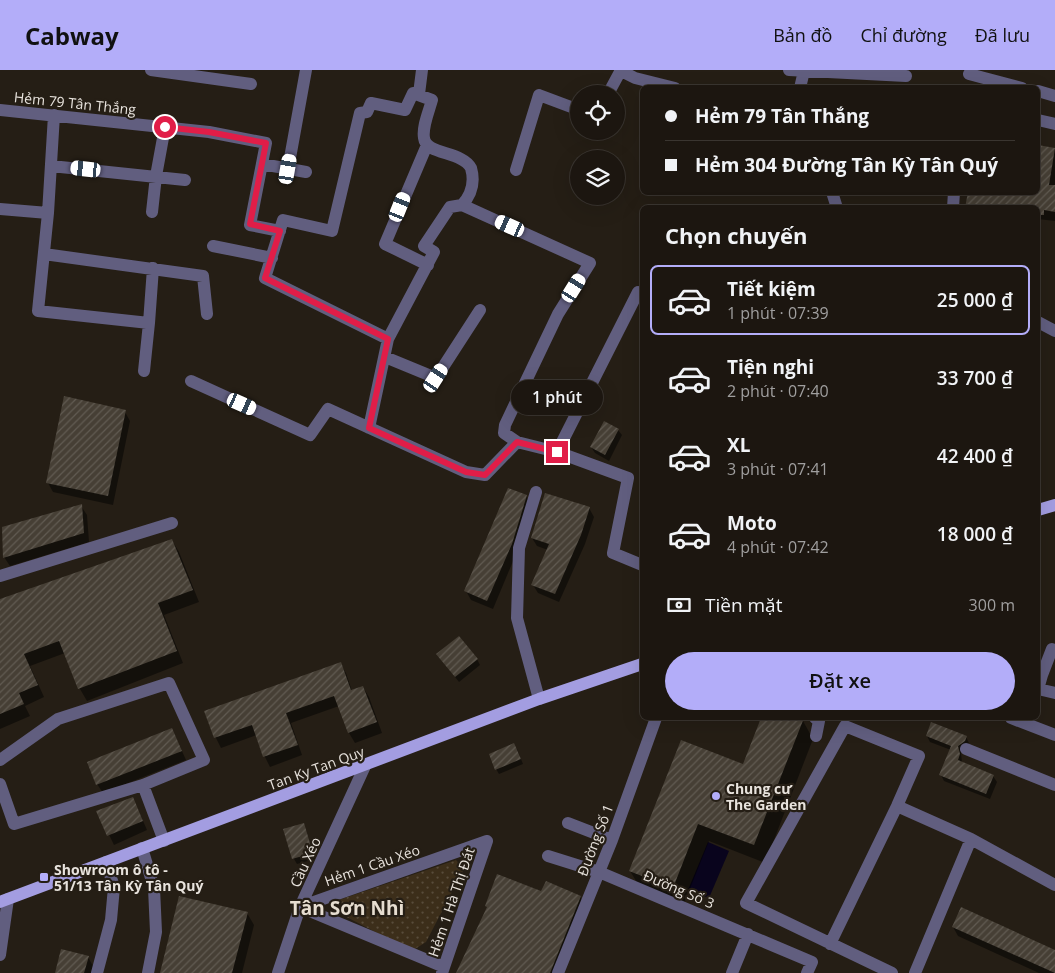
<!DOCTYPE html>
<html lang="vi">
<head>
<meta charset="utf-8">
<style>
	:root { --surface:#1c1610; --page:#251f19; --text:#f1f3f6; --muted:#a09f9f; --line:#3a3530; --accent:#b3adf9 }
	body { margin:0; font-family:"Open Sans",sans-serif; background:var(--page); color:var(--text); height:100vh; display:flex; flex-direction:column; font-size:19px; white-space:nowrap }
	* { box-sizing:border-box; margin:0 }
	p { font-size:16px; color:var(--muted) }
	.icon { flex:none; width:28px; height:28px; fill:none; stroke:currentColor; stroke-width:2; stroke-linecap:round; stroke-linejoin:round }
	.map { position:relative; flex:1; overflow:hidden }
	.drawer { position:absolute; left:640px; top:135px; width:400px; height:515px; display:flex; flex-direction:column; background:var(--surface); border-radius:8px; box-shadow:0 5px 20px #0002,0 0 0 1px var(--line) }
	.drawer>* { flex:none }
	.top-card { position:absolute; left:640px; top:15px; width:400px; height:110px; border-radius:8px; box-shadow:0 5px 20px #0002,0 0 0 1px var(--line); display:grid; align-content:center; height:110px; padding:0 25px; background:var(--surface) }
	.controls { position:absolute; left:570px; top:15px; display:grid; gap:10px }
	.controls a { display:grid; place-items:center; width:55px; height:55px; border-radius:50%; background:var(--surface); box-shadow:0 5px 20px #0002,0 0 0 1px var(--line); font-size:25px }
	.end { position:absolute; width:22px; height:22px; margin:-11px; border:6px solid #e11d48; background:#fff; box-shadow:0 0 0 2px #fff }
	.from { border-radius:50% }
	.bubble { position:absolute; height:35px; border-radius:18px; background:var(--surface); box-shadow:0 5px 20px #0002,0 0 0 1px var(--line); font-size:16px; font-weight:600; line-height:35px; text-align:center }
	.car { position:absolute; width:15px; height:30px; margin:-15px -8px; border-radius:6px; box-shadow:0 0 4px 1px #0007; background:linear-gradient(#fff 24%,#345 0 40%,#fff 0 76%,#345 0 86%,#fff 0) }
	.top-card b { display:flex; align-items:center; gap:18px; height:48px; font-size:19px }
	.top-card b+b { border-top:1px solid var(--line) }
	.top-card i { width:12px; height:12px; background:var(--text) }
	ul { padding:0; list-style:none }
	li { display:flex; align-items:center; gap:15px; height:70px; margin:0 10px 8px; padding:0 15px; border:2px solid transparent; border-radius:8px }
	li div { flex:1 }
	li b { display:block; font-size:19px }
	li em { font-style:normal; font-weight:600 }
	li.selected { border-color:var(--accent) }
	li>.icon { width:45px; height:45px; stroke-width:1.5 }
	h2 { padding:0 25px; font-size:22px; line-height:60px }
	.pay { display:flex; align-items:center; gap:12px; height:55px; padding:0 25px; font-size:19px }
	.pay p { margin-inline-start:auto }
	.primary-button { display:flex; gap:10px; margin-top:auto; padding:10px 25px }
	.primary-button a { flex:1; height:58px; border-radius:30px; background:var(--accent); color:#111; font-size:20px; font-weight:600; line-height:58px; text-align:center }
	header { display:flex; align-items:center; gap:30px; box-sizing:border-box; height:70px; padding:0 25px; background:var(--accent); color:#111 }
	header strong { font-size:24px }
	nav { display:flex; gap:28px; margin-inline-start:auto; font-size:18px }
	.map>svg:first-child { display:block }
	.grass { fill:url(#grass-dots) }
	.water { fill:#09041d }
	.shadow { fill:#0007 }
	.building { fill:url(#building-hatch) }
	.lines { fill:none; stroke-linecap:round; stroke-linejoin:round }
	.minor { stroke:#615e7f; stroke-width:12 }
	.major { stroke:#a39de1; stroke-width:12 }
	.route { stroke:#e11d48; stroke-width:6 }
	.poi-dot { fill:#b3adf9; stroke:#251e15; stroke-width:2 }
	.labels { text-anchor:middle; dominant-baseline:central; stroke-width:4.5; stroke-linejoin:round; paint-order:stroke }
	.street-label { font-size:14px; fill:#e8e3dd; stroke:#251e15 }
	.poi-label { font-size:14px; font-weight:bold; fill:#e8e3dd; stroke:#251e15; text-anchor:start }
	.district-label { font-size:19px; font-weight:bold; fill:#e6ddd0; stroke:#251e15 }
</style>
</head>
<body>
<header>
<strong>Cabway</strong>
<nav><a>Bản đồ</a><a>Chỉ đường</a><a>Đã lưu</a></nav>
</header>
<div class="map">
<svg width="1055" height="903" viewBox="0 0 1055 903">
	<defs>
		<pattern id="grass-dots" width="8" height="8" patternUnits="userSpaceOnUse" patternTransform="scale(1.25)"><rect width="8" height="8" fill="#3c2e1a"/><path d="M2 2h.1M6 6h.1" fill="none" stroke="#584c3b" stroke-width="1.8" stroke-linecap="round"/></pattern>
		<pattern id="building-hatch" width="6" height="6" patternUnits="userSpaceOnUse" patternTransform="scale(1.25)"><rect width="6" height="6" fill="#463f35"/><path d="M-1 1l2-2M0 6l6-6M5 7l2-2" fill="none" stroke="#615b52"/></pattern>
	</defs>
	<rect width="100%" height="100%" fill="#251e15"/>
	<path class="grass" d="M456 790 464 799 426 872 412 881 333 840V832Z"/>
	<path class="water" d="M708 772 729 781 709 828 688 820Z"/>
	<path class="shadow" d="M1038 76 1055 79V151L1038 149Z
		M125 342 130 351 113 435 53 422 48 413Z
		M618 360 622 365 609 391 595 383 591 377Z
		M526 426 531 435 516 484 493 539 471 530 466 521Z
		M81 436 87 445 89 472 10 496 4 487Z
		M589 438 594 447 585 474 559 532 538 523 533 515 548 480 537 476 532 468Z
		M172 470 179 482 199 532 164 545 183 593 87 631 80 619 65 583 30 596 44 627 25 636 30 646 0 659V531Z
		M437 584 477 589 480 595 459 612Z
		M340 593 346 603 352 621 363 617 369 627 382 663 355 673 349 663 339 636 291 653 302 685 270 697 265 687 257 665 221 678 216 668 206 642Z
		M762 648H794L803 651 813 669 765 793 709 771 683 836 641 819 630 801 743 696Z
		M172 659 186 690 103 723 97 714Z
		M927 666 966 667 969 673 968 677 961 683 962 693 993 706 997 712 990 729 944 711 941 705 951 680 930 672Z
		M517 679 523 694 499 704 496 699Z
		M137 737 147 760 114 775 98 742Z
		M303 755 306 760 315 789 297 794 294 789Z
		M580 827 586 837 559 903H457Z
		M247 843 254 855 242 903H161Z
		M953 857 1055 881V903H1039L958 866Z
		M88 887 93 896 91 903H56Z"/>
	<path class="building" d="M1038 75 1055 78 1049 115H1055V142L1044 140V145H1038V138H965L968 122H1038Z
		M64 326 126 340 108 426 46 413Z
		M604 351 619 359 605 385 590 377Z
		M508 418 527 425 512 474 487 531 464 521Z
		M545 423 590 437 581 465 555 524 531 515 549 474 531 468Z
		M82 434 84 463 3 488 2 457Z
		M172 469 193 520 158 533 177 581 78 619 59 571 24 584 38 615 19 623 24 634 0 644V529Z
		M459 566 478 589 455 607 436 584Z
		M341 592 351 620 363 616 377 652 348 663 334 626 286 643 298 675 263 687 252 655 214 668 204 641Z
		M761 648H804L754 775 698 754 673 818 629 801 681 670 743 694Z
		M931 652 967 666 965 671 958 676 960 684 958 690 994 705 986 724 939 705 951 676 926 666Z
		M172 658 182 681 96 715 87 692Z
		M514 673 521 689 495 700 489 684Z
		M133 727 143 751 107 766 96 741Z
		M304 753 313 783 292 789 283 759Z
		M497 804 541 821 546 811 581 826 550 903H456L487 837 485 836Z
		M179 826 248 842 232 903H160Z
		M961 837 1055 880V903L952 857Z
		M61 879 89 886 84 903H55Z"/>
	<g class="lines">
		<path class="minor" d="M151 0 251 14
			M789 0 906 6
			M621 1 635 8 675 18
			M969 4 1022 18
			M800 18 804 1
			M1038 21 1055 26
			M419 24 422 0
			M608 24 621 0
			M0 40 209 62 266 73 250 155 280 161
			M54 45 48 143 38 241 149 253
			M1038 50 1055 54
			M427 75 385 174 428 195
			M262 94 306 102
			M51 96 185 110
			M288 99 306 0
			M516 100 539 25 579 40
			M832 122 837 138
			M462 135 590 193 558 244 505 355 504 363 517 372
			M953 138 954 122
			M0 139 48 143
			M152 142 156 106 165 57
			M213 176 272 188
			M44 184 203 206 207 244
			M1038 252 1055 261
			M388 269 265 208 283 150 332 161 360 43 367 42 371 33 405 40 413 23 432 30C429 41 422 57 424 68 426 85 462 81 471 98 475 112 472 124 462 135
			M385 287 436 308 480 240
			M144 301 149 253 153 198
			M191 311 310 365 328 339 466 402 485 405 517 372 557 382 628 408 613 483 642 495
			M369 358 388 269 434 182 424 176 450 137 462 135
			M557 382 638 222
			M536 422 519 478 517 548 539 629
			M0 506 172 453
			M1038 604 1042 605 1052 579
			M1042 605 1038 619 1055 623
			M815 648 819 651 816 666
			M1011 648 1055 665
			M966 679 1055 715
			M0 690 58 649 169 613 204 690 143 715 14 754 0 714
			M143 715 164 771
			M897 736 971 769 1055 815
			M568 753 612 770
			M142 778 154 818 156 862 148 903
			M548 786 599 802 812 892 807 903
			M300 837 487 771
			M300 837 444 897
			M830 874 897 736 919 686 845 656 746 833 892 903
			M0 885 8 829
			M97 903 111 850 114 817 106 792
			M278 903 300 837 365 696
			M442 903 487 771
			M558 903 612 770 656 648
			M732 903 748 864
			M915 903 971 769"/>
		<path class="major" d="M1038 440 1055 435
			M0 832 539 629 642 594"/>
	</g>
	<g class="lines">
		<path class="route" d="M165 57 209 62 266 73 250 154 280 161 265 208 388 269 369 358 466 402 485 405 517 372 557 382"/>
	</g>
	<g class="poi-dot">
		<circle cx="716" cy="726" r="5"/>
		<rect x="39" y="802" width="10" height="10" rx="2.5"/>
	</g>
	<g class="labels">
		<g class="street-label">
			<text transform="translate(75 33) rotate(6)">Hẻm 79 Tân Thắng</text>
			<text transform="translate(316 698) rotate(-20)">Tan Ky Tan Quy</text>
			<text transform="translate(595 770) rotate(-69)">Đường Số 1</text>
			<text transform="translate(305 792) rotate(-65)">Cầu Xéo</text>
			<text transform="translate(372 795) rotate(-19)">Hẻm 1 Cầu Xéo</text>
			<text transform="translate(679 819) rotate(23)">Đường Số 3</text>
			<text transform="translate(451 832) rotate(-71)">Hẻm 1 Hà Thị Đát</text>
		</g>
		<g class="poi-label">
			<text x="726" y="718">Chung cư<tspan x="726" dy="16">The Garden</tspan></text>
			<text x="54" y="799">Showroom ô tô -<tspan x="54" dy="16">51/13 Tân Kỳ Tân Quý</tspan></text>
		</g>
		<g class="district-label">
			<text x="347" y="838">Tân Sơn Nhì</text>
		</g>
	</g>
</svg>
<div class="controls">
<a><svg class="icon" aria-label="locate" viewBox="0 0 24 24"><circle cx="12" cy="12" r="6"/><path d="M12 2v4M12 18v4M2 12h4M18 12h4"/></svg></a>
<a><svg class="icon" aria-label="layers" viewBox="0 0 24 24"><path d="M12 4l9 5-9 5-9-5zM3 14l9 5 9-5"/></svg></a>
</div>
<i class="end from" style="left:165px;top:57px"></i>
<i class="end" style="left:557px;top:382px"></i>
<div class="bubble" style="left:511px;top:310px;width:92px">1 phút</div>
<i class="car" style="left:86px;top:99px;rotate:276deg"></i>
<i class="car" style="left:288px;top:99px;rotate:10deg"></i>
<i class="car" style="left:400px;top:137px;rotate:22deg"></i>
<i class="car" style="left:510px;top:156px;rotate:294deg"></i>
<i class="car" style="left:574px;top:218px;rotate:32deg"></i>
<i class="car" style="left:436px;top:308px;rotate:33deg"></i>
<i class="car" style="left:242px;top:334px;rotate:114deg"></i>
<div class="top-card">
<b><i class="from"></i>Hẻm 79 Tân Thắng</b>
<b><i></i>Hẻm 304 Đường Tân Kỳ Tân Quý</b>
</div>
<section class="drawer">
<h2>Chọn chuyến</h2>
<ul>
<li class="selected"><svg class="icon" aria-label="car" viewBox="0 0 24 24"><path d="M5 17H2v-5l4-1 3-4h7l3 4 3 1v5h-3M9 17h6M6 11h13"/><circle cx="7" cy="17" r="2"/><circle cx="17" cy="17" r="2"/></svg><div><b>Tiết kiệm</b><p>1 phút · 07:39</p></div><em>25 000 ₫</em></li>
<li><svg class="icon" aria-label="car" viewBox="0 0 24 24"><path d="M5 17H2v-5l4-1 3-4h7l3 4 3 1v5h-3M9 17h6M6 11h13"/><circle cx="7" cy="17" r="2"/><circle cx="17" cy="17" r="2"/></svg><div><b>Tiện nghi</b><p>2 phút · 07:40</p></div><em>33 700 ₫</em></li>
<li><svg class="icon" aria-label="car" viewBox="0 0 24 24"><path d="M5 17H2v-5l4-1 3-4h7l3 4 3 1v5h-3M9 17h6M6 11h13"/><circle cx="7" cy="17" r="2"/><circle cx="17" cy="17" r="2"/></svg><div><b>XL</b><p>3 phút · 07:41</p></div><em>42 400 ₫</em></li>
<li><svg class="icon" aria-label="car" viewBox="0 0 24 24"><path d="M5 17H2v-5l4-1 3-4h7l3 4 3 1v5h-3M9 17h6M6 11h13"/><circle cx="7" cy="17" r="2"/><circle cx="17" cy="17" r="2"/></svg><div><b>Moto</b><p>4 phút · 07:42</p></div><em>18 000 ₫</em></li>
</ul>
<div class="pay"><svg class="icon" aria-label="cash" viewBox="0 0 24 24"><path d="M3 7h18v10H3z"/><circle cx="12" cy="12" r="2"/></svg>Tiền mặt<p>300 m</p></div>
<div class="primary-button"><a>Đặt xe</a></div>
</section>
</div>
</body>
</html>
